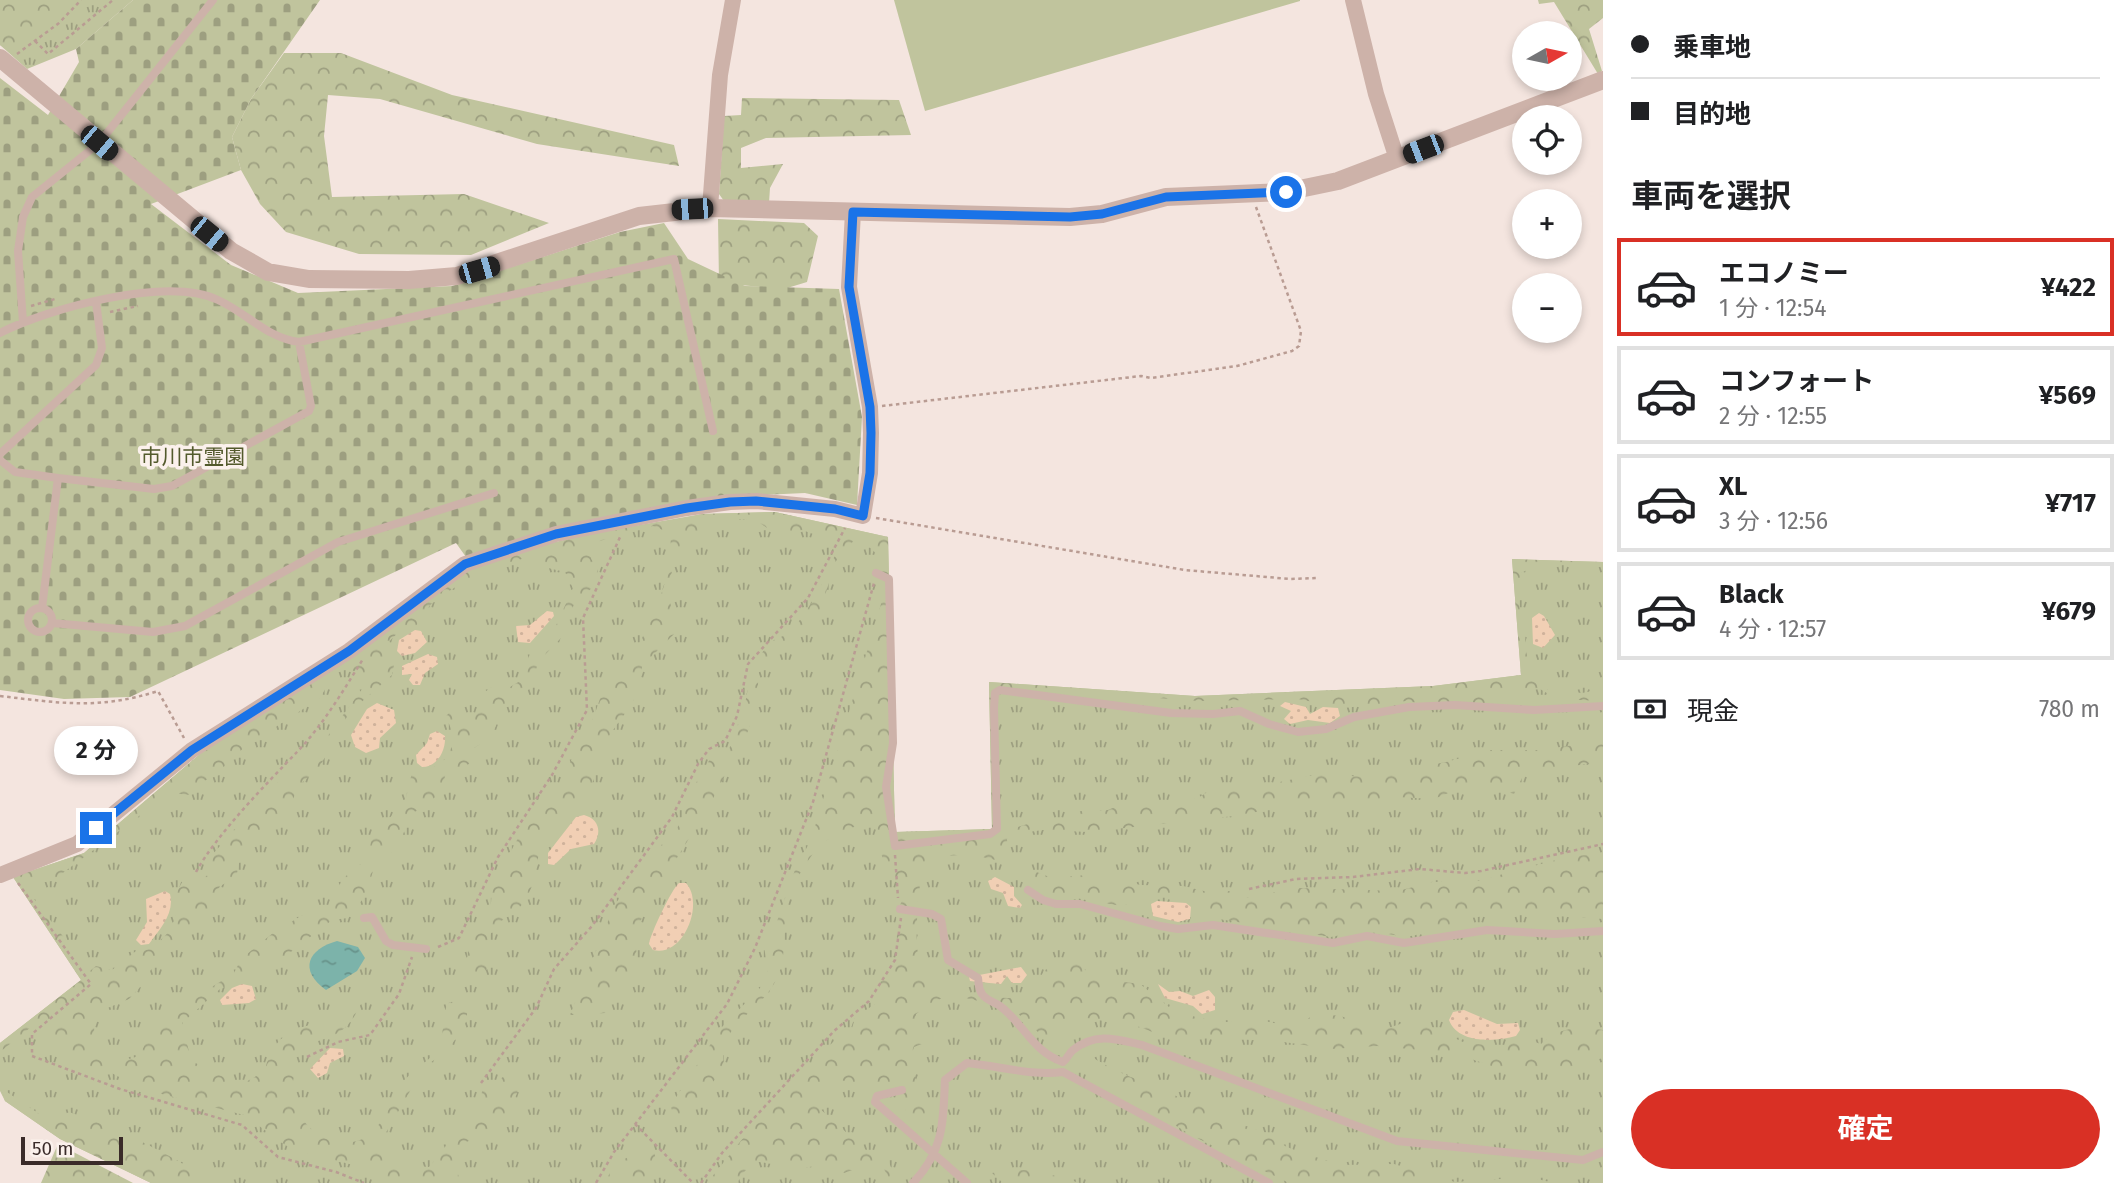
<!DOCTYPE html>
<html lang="ja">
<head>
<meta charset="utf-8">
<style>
	:root { --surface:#fff; --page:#f6f6f6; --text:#202124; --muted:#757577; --line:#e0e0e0; --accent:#d93025 }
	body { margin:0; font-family:"Fira Sans","Noto Sans JP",sans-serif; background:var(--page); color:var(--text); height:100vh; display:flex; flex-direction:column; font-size:26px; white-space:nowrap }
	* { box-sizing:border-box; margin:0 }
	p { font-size:23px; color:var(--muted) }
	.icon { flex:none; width:38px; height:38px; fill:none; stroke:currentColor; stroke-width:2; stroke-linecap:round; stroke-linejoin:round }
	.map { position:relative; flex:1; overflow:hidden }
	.panel { display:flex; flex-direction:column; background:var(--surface); width:525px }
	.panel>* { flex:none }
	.hud { display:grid; align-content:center; height:154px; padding:0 28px; background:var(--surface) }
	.needle { width:46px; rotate:81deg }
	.tools { position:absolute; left:1512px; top:21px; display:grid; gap:14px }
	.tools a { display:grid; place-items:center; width:70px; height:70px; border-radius:50%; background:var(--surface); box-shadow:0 4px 10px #0003; font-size:35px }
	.scale { position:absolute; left:21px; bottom:18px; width:102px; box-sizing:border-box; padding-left:7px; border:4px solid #3a2b29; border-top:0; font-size:19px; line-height:24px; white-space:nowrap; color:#3a2b29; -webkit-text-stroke:5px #fbf1ec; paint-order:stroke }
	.end { position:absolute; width:32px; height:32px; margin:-16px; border:9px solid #1a73e8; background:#fff; box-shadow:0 0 0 4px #fff }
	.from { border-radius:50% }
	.bubble { position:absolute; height:49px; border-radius:24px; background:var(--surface); box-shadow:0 4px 10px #0003; font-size:23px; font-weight:700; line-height:49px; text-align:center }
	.car { position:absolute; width:21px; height:42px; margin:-21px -10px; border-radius:9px; box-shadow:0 0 5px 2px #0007; background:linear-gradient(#222 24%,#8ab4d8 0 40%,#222 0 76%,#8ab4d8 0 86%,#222 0) }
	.hud b { display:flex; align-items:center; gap:24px; height:66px; font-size:26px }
	.hud b+b { border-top:2px solid var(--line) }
	.hud i { width:18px; height:18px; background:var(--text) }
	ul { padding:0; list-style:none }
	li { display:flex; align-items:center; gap:21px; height:98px; margin:0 14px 10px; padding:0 14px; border:4px solid var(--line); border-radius:0px }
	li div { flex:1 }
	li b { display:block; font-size:26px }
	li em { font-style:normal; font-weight:700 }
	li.on { border-color:var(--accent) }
	li>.icon { width:63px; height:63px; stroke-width:1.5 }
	h2 { padding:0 28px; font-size:32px; line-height:84px }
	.pay { display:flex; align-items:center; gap:18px; height:77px; padding:0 28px; font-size:26px }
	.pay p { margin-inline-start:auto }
	.action { display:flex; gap:14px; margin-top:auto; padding:14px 28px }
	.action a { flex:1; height:80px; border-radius:42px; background:var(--accent); color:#fff; font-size:28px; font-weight:700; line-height:80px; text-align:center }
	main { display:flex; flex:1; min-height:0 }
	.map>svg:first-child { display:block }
	.grass { fill:url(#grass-tufts) }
	.forest { fill:url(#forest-crowns); fill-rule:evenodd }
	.sand { fill:url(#sand-dots) }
	.cemetery { fill:url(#cemetery-stones) }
	.pitch { fill:#c0c49d }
	.water { fill:url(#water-ripples) }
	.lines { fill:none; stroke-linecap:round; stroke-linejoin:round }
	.path { stroke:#b99c93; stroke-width:2.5; stroke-dasharray:3.5 3.5; stroke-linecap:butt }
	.service { stroke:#cdb2a9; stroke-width:8 }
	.minor { stroke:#cdb2a9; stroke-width:16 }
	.tertiary { stroke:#cdb2a9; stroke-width:18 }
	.route { stroke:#1a73e8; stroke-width:9 }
	.labels { text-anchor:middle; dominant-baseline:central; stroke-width:7; stroke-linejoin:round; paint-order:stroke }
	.park-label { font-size:21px; fill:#535a2c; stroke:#fbf1ec }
</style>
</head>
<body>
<main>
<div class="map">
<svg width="1603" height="1183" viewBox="0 0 1603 1183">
	<defs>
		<pattern id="grass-tufts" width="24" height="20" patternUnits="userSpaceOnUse" patternTransform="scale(1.75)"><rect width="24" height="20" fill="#c0c49d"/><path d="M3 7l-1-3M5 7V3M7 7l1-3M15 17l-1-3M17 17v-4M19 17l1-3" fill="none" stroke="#9d9f80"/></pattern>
		<pattern id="forest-crowns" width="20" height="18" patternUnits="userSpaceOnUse" patternTransform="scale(1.75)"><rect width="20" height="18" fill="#c0c49d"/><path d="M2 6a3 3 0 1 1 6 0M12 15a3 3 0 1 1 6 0" fill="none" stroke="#9d9f80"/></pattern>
		<pattern id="sand-dots" width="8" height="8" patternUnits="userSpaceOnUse" patternTransform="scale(1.75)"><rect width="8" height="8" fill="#f1cfb4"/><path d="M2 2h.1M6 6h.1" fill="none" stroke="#cfb29b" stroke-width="1.8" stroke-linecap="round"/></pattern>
		<pattern id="cemetery-stones" width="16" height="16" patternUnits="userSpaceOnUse" patternTransform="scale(1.75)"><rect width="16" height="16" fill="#c0c49d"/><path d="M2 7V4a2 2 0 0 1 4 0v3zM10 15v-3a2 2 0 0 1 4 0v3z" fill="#9d9f80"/></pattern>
		<pattern id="water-ripples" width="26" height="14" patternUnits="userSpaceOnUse" patternTransform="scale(1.75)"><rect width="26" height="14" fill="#7cb3aa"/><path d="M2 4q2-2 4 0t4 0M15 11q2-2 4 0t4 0" fill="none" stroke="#67928a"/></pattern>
	</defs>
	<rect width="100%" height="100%" fill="#f4e5df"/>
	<path class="grass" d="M24 0H133L76 49 27 69 0 45V30Z
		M775 512 888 537 895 832 992 829 989 682 1195 696 1433 686 1521 675 1512 559 1603 562V1183H151L60 1139 5 1101 0 1091V1043L81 980 13 877 84 853 200 754 466 569 702 514Z"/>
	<path class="forest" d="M0 0H77L57 21 13 54 0 45Z
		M1538 0H1603V18L1589 29 1602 71 1598 74 1554 2 1539 4Z
		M284 53H341L452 95 674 145 679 166 537 144 380 99 328 95 324 136 332 197 464 194 549 223 471 255 359 254 286 232 260 204 241 170 232 137 251 99Z
		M742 98 899 100 911 135 766 138 741 148V168L783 164 770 188 769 203 724 201 719 194 724 116 741 115Z
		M718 219 804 223 818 236 807 282 784 289 719 283Z
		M775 512 888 537 895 832 992 829 989 682 1195 696 1433 686 1521 675 1512 559 1603 562V567C1576 562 1545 560 1521 573 1520 590 1516 613 1526 627 1523 656 1529 668 1548 690L1582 693 1603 689V701L1557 699 1540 689H1531L1464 710 1406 701 1344 708 1298 699 1199 701 1117 695 1073 696 1000 687 992 691 995 820 1004 831 1034 822 1055 824 1081 811 1108 810 1133 799 1168 805 1198 798 1212 789 1236 791 1318 774 1367 777 1446 762 1490 750H1544L1603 740V762L1548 769 1523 776 1514 794 1497 788 1453 791 1434 799 1396 797 1380 804 1309 802 1234 816 1088 832 1043 830 1014 834 1007 839 1008 861 1052 878 1087 875 1141 885 1183 886 1208 892 1231 891 1246 898 1297 888 1398 891 1432 882 1477 881 1571 856 1603 854V919L1506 913 1471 918 1445 929 1406 937 1365 930 1331 937 1200 916 1191 899 1155 896 1122 906 1058 895 1030 885 1021 869C997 859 951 845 929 866 917 878 918 907 917 923 916 943 916 962 929 978 942 993 1008 1001 1027 997L1045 970 1062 963 1079 964 1094 978 1140 984 1169 1007 1198 1018 1227 1022 1248 1018 1290 1026 1304 1022 1315 1013 1340 1016 1385 1029 1400 1024 1421 1022 1465 1043 1501 1046 1525 1039 1541 1044C1558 1027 1580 1026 1603 1030V1058L1555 1071 1533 1067 1500 1069 1454 1053 1377 1046 1331 1049 1284 1042 1218 1038 1172 1040 1140 1027 1081 1017 1068 1025 1067 1037C1092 1062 1121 1073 1153 1086 1170 1093 1181 1101 1201 1099L1229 1120 1272 1135 1285 1146 1299 1152 1342 1165 1394 1164 1455 1182 1529 1177 1554 1183H1289L1191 1135 1103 1081 1065 1042 1039 1033 1013 1009 953 995 934 1001 916 1014V1030L923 1037 922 1044 914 1047C906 1072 915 1069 920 1089 928 1125 931 1141 962 1165 950 1160 914 1134 909 1123 905 1114 904 1100 902 1090L839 1080 827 1082 818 1091V1107L867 1151 887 1157 897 1183H891L883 1167 870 1164 844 1173 815 1166 798 1169 755 1161 740 1176 738 1183H707L744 1137 833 1042H848L855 1018 876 1003 881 980 898 965 896 913 906 893 900 880 885 869 881 852 882 835 875 826C828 820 796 868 787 909 782 935 788 957 775 982 756 1017 717 1023 724 1069L674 1127 671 1105 721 1028 760 988 768 970 764 947 774 930 796 867 811 840 881 604C882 572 889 556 856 538L836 561 818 617 796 639 759 668 757 700 749 729 708 808 647 906 635 934 637 960 605 1013 570 1015 615 904 663 843 674 836 696 783 710 759 728 752 744 709 753 662 774 640 790 633 802 617 818 593 836 553 830 540 802 530 774 536C761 514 729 518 707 525L697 544 680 550C665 579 669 601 676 632L642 666C640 707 619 714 603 748 595 765 592 782 591 801 565 811 544 829 538 858 536 871 533 888 526 899 514 918 501 914 489 937 494 957 490 972 472 983L466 969 468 951 491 903 492 886 529 818 557 788 594 716 608 676H621C644 637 676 579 670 533L653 526 596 542 591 559 599 566 592 588 576 601 565 622 561 638 538 662 532 685 521 699 501 708C497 729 492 737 474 748V760L462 769 446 773C441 793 431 807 411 813L398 848 375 864 366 895 348 918 332 920 283 958 259 962 237 982 220 989 182 1023 191 1060 210 1072 244 1083 265 1071C273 1029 305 1023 343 1021L356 992 366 991C361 1005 353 1024 339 1032 320 1045 308 1037 292 1059L299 1065C276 1102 317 1155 360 1140 382 1132 393 1097 405 1080 414 1068 434 1059 439 1046 444 1033 443 1017 447 1004L467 995V1020L459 1035 444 1053 424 1067 384 1136 389 1156 406 1165 429 1167C447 1148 459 1122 480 1107L482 1091 503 1077 521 1075C519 1098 506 1117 489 1132 476 1142 468 1136 451 1154L461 1183H381L361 1167 291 1149 244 1115 154 1092 134 1085 106 1070 80 1065 48 1037 31 1027 0 1052V1043L81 980 13 877 84 853 200 754 466 569 529 548 594 533 702 514ZM529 557 541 560 548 568 565 572 573 588 554 630 531 651 520 681 510 687 493 686 478 697 481 703 477 713 469 717 450 712 446 716C448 722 453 732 453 738 452 760 433 774 413 768L406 798 371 841 367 861C348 869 335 887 330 907L320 913 309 911 273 933 241 959 234 973 172 1012 145 1044 140 1055C106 1071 85 1045 98 1012L129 999 142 985 163 949 177 941 186 931C203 929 215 917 222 901L215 894 220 886 236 878 241 854 289 810 298 786 319 768 349 713 392 675 395 660 387 645C396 633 401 629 416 626L430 605 449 591 488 568ZM345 669 359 672 365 685 306 766 287 772 211 856 213 871 201 880 185 877 176 893 177 910 171 930 151 949 136 951 112 970 96 966 85 975 70 955 65 939 34 899 30 884 52 881 170 793 191 795 201 782 219 775C227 758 242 754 251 738L262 736 320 698 334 674Z
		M0 1084 4 1090 51 1122 69 1112C121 1129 168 1153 214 1183H151L60 1139 5 1101Z
		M58 1144 133 1183H41Z
		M655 1153V1173L650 1183H605L614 1164 635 1154Z
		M1008 1170H1035L1080 1183H1003L992 1173Z"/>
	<path class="sand" d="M547 611 553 612 554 616 530 643 518 642 516 626 530 625Z
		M1539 613 1544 616 1555 635 1543 648 1533 644 1532 618Z
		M415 630 421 631 427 642 415 653 402 656 397 651 399 640Z
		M428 654 437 657 438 664 425 673 420 685H413L409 680 412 674 402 675V666Z
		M1285 702 1306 707 1310 714 1323 707 1338 708 1340 716 1330 723 1308 720 1290 724 1284 719 1291 711 1280 706Z
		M377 703 394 710 396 723 380 738 379 748 366 753 355 747 351 735 367 709Z
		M437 731 445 736C446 750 438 767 422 767L417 763 416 755 427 743 430 734Z
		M584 815C599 819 602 832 594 844L571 849 554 865 548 864V853L576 817Z
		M995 877 1014 887V896L1022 905 1020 908 1008 906 1003 893 991 889 988 881Z
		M679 883H686C705 904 683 958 653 950L649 944C650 935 672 888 679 883Z
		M165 891 170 894C175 913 160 929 149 944L141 945 136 940 147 922 146 899Z
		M1157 901 1186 903 1191 907 1190 919 1178 922 1153 916 1151 904Z
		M1021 967 1027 975 1021 983H1012L1007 976 1001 984C989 983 982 982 970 981L969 977Z
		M242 984 252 986 256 999 249 1003 222 1005 220 1000 232 988Z
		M1158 984 1169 992 1180 991 1193 996 1209 990 1215 997V1010L1202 1014 1193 1006 1165 998Z
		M1464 1010 1497 1024 1518 1023 1520 1030 1516 1036C1495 1042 1458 1044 1449 1020L1453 1012Z
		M330 1048 343 1049 344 1056 330 1063 327 1073 318 1078 310 1069Z"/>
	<path class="cemetery" d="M133 0H320L251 99 232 137 241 170 151 204 231 265 298 293 452 286 620 232 664 223 688 259 745 286 839 289 862 417 857 505 805 493 721 497 466 557 456 543 130 697 64 699 0 690V78L48 115 79 62 76 49Z"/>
	<path class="pitch" d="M894 0H1300V1L925 111Z"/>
	<path class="water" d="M337 941 358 947 365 958 357 971 326 990C298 970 308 949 337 941Z"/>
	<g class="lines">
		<path class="path" d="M35 41 48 54 113 0
			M17 54 59 23 81 0
			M31 306 55 299
			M110 312 138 306
			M882 406 1141 376 1151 378 1237 366 1292 351 1299 346 1301 331 1256 207
			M876 518 1185 570 1290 579 1316 578
			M0 696C60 703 99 710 158 691L184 738
			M895 855 898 898
			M196 872C216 835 268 782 297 752 323 725 343 691 363 659
			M18 883 91 984 32 1034V1056L120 1089 242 1125 278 1157 336 1172 364 1183
			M1249 889 1296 879 1353 877 1420 869 1465 873 1481 871 1603 844
			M438 947 459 938 498 857 552 775 587 710 583 618 621 535
			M307 1057 338 1042 370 1035 399 994 412 957
			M481 1083 536 1008 554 969 592 926 672 817 698 764 709 749 725 741 737 716 748 664 808 598 845 528
			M635 1124 693 1183
			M596 1183 614 1152 727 1004 755 948 813 802 874 583
			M701 1183 722 1153 834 1031 869 1001 895 960 901 918"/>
		<path class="service" d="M23 322 18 251 23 217 32 197 99 143 213 0
			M0 333C49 308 167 276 218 300 247 313 267 338 299 342L674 259 713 431
			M0 454 96 365 102 348 96 302
			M0 460 15 472 58 478 42 608
			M58 478 154 489 172 486 309 411 311 406 299 342
			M876 573 889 579 893 743 886 787 895 846 990 834 997 829 994 708 995 693 1000 690 1171 713 1213 714 1240 711 1269 724 1298 732 1326 729 1354 717 1409 707 1455 705 1534 710 1603 706
			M28 620a12 12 0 1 1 24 0a12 12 0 1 1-24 0Z
			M52 623 153 632 185 626 338 542 494 493
			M1028 890 1043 900 1056 904H1080L1160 926 1178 929 1213 925 1333 943 1367 936 1404 943 1487 930 1555 934 1603 931
			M900 909 932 914 941 919 948 960 978 978C979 984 978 988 982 994 987 1001 993 1001 1000 1006 1024 1024 1033 1052 1063 1062 1068 1058 1069 1053 1073 1050 1096 1032 1116 1039 1142 1045L1397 1141 1583 1160 1603 1152
			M364 918 372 917 386 941 393 945 426 949
			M902 1090 877 1096 875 1102 967 1183
			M913 1183C944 1150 943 1123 945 1080L967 1063C1000 1066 1031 1076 1063 1072L1269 1183"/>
		<path class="minor" d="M1353 0 1376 94 1397 159
			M710 208 720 75 733 0
			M0 875 77 844 192 750 349 651 465 564 556 534 687 508 730 502 756 501 835 509 863 516 870 473 871 433 870 407 849 287 853 212"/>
		<path class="tertiary" d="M0 58 231 251 268 272 309 279 409 280 457 276 639 216 710 208 1070 217 1102 214 1166 197 1285 192 1338 181 1603 80"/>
	</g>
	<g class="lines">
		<path class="route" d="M96 828 192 750 349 651 465 564 556 534 687 508 730 502 756 501 835 509 863 516 870 473 871 433 870 407 849 287 853 212 1070 217 1102 214 1166 197 1286 192"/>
	</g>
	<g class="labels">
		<g class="park-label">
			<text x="193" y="457">市川市霊園</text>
		</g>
	</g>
</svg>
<div class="tools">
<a><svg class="needle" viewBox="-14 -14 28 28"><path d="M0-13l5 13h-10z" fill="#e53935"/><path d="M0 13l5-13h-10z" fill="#757577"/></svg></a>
<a><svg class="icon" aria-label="locate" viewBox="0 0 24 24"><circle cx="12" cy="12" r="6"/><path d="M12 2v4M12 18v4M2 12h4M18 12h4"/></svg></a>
<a>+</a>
<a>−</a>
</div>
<div class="scale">50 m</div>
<i class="end from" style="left:1286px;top:192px"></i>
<i class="end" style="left:96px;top:828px"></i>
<div class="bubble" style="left:54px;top:726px;width:84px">2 分</div>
<i class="car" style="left:99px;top:143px;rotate:130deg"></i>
<i class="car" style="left:1423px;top:149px;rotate:249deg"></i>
<i class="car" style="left:692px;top:209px;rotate:267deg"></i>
<i class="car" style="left:209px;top:234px;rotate:129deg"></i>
<i class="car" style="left:479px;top:270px;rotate:74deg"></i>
</div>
<section class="panel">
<div class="hud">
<b><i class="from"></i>乗車地</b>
<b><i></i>目的地</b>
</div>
<h2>車両を選択</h2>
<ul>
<li class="on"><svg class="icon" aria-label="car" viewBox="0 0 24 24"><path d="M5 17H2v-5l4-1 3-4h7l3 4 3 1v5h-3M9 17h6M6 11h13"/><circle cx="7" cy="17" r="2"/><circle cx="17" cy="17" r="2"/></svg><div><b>エコノミー</b><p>1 分 · 12:54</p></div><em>¥422</em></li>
<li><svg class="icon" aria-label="car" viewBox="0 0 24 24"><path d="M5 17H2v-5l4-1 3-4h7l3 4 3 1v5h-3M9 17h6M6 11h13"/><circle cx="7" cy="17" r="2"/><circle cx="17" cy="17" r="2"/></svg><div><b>コンフォート</b><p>2 分 · 12:55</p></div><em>¥569</em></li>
<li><svg class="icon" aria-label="car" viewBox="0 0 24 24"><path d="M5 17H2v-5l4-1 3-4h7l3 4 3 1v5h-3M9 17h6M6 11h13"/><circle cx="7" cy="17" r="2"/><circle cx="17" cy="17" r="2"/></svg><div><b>XL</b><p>3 分 · 12:56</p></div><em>¥717</em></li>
<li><svg class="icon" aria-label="car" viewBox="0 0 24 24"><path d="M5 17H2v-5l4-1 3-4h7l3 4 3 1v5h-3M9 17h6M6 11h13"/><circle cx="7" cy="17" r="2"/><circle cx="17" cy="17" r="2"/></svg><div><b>Black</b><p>4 分 · 12:57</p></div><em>¥679</em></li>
</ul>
<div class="pay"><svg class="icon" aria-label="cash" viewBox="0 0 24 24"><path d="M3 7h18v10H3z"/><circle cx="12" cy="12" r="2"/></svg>現金<p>780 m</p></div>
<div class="action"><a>確定</a></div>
</section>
</main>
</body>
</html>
